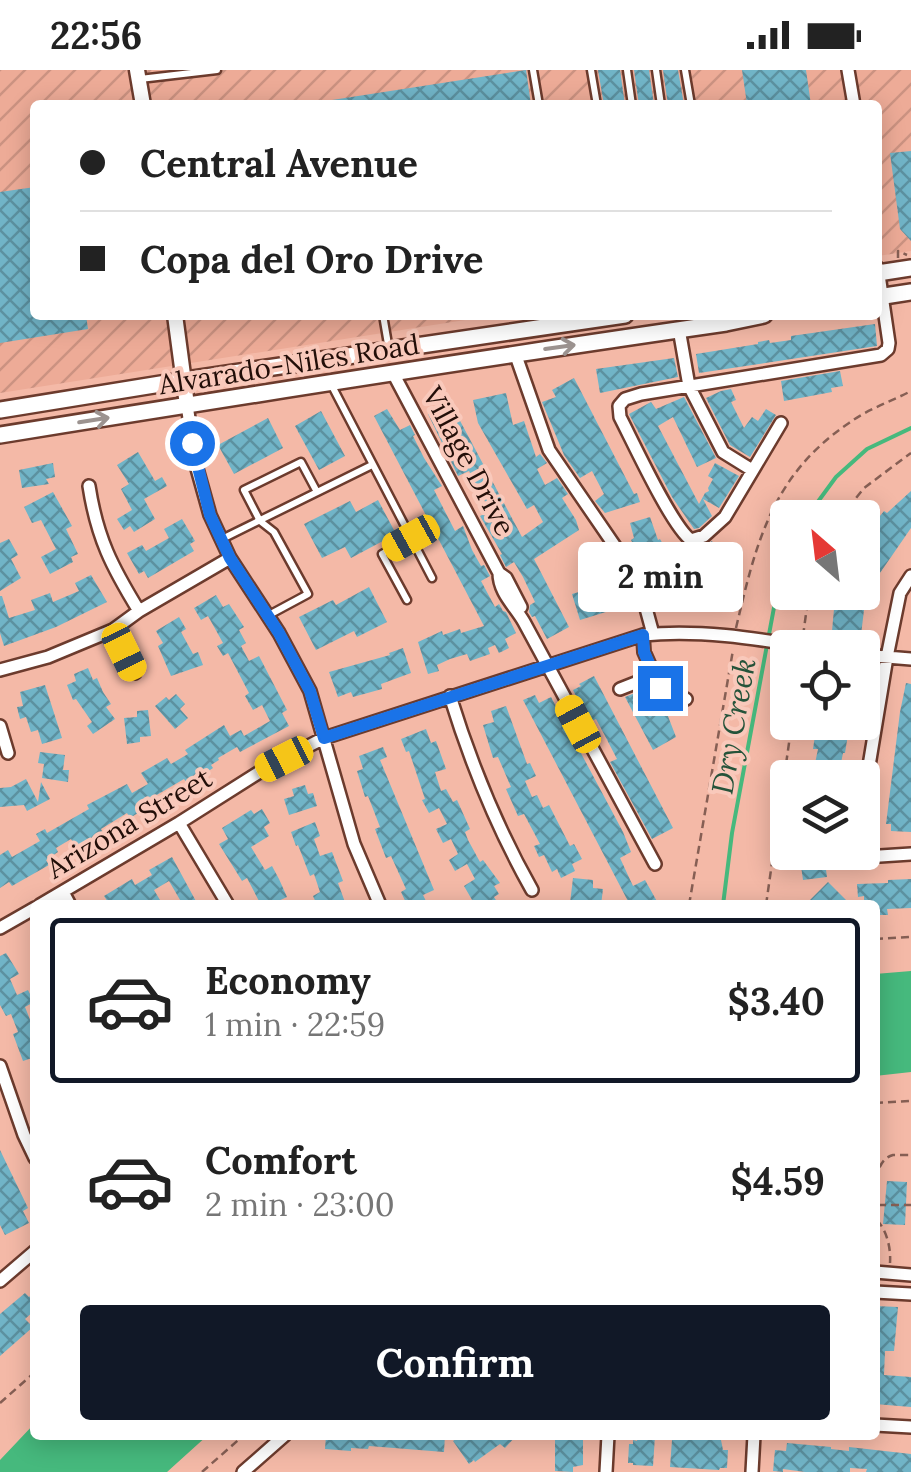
<!DOCTYPE html>
<html lang="en">
<head>
<meta charset="utf-8">
<style>
	:root { --surface:#fff; --page:#f2f2f2; --text:#222; --muted:#767676; --line:#e0e0e0; --accent:#111827 }
	body { margin:0; font-family:Lora,serif; background:var(--page); color:var(--text); height:100vh; display:flex; flex-direction:column; font-size:38px; white-space:nowrap }
	* { box-sizing:border-box; margin:0 }
	p { font-size:32px; color:var(--muted) }
	.icon { flex:none; width:55px; height:55px; fill:none; stroke:currentColor; stroke-width:2; stroke-linecap:round; stroke-linejoin:round }
	.map { position:relative; flex:1; overflow:hidden }
	.panel { position:absolute; left:30px; top:830px; width:850px; height:540px; display:flex; flex-direction:column; background:var(--surface); border-radius:10px; box-shadow:0 5px 25px #0003 }
	.panel>* { flex:none }
	.hud { position:absolute; left:30px; top:30px; width:852px; height:220px; border-radius:10px; box-shadow:0 5px 25px #0003; display:grid; align-content:center; height:220px; padding:0 50px; background:var(--surface) }
	.needle { width:65px; rotate:332deg }
	.buttons { position:absolute; left:770px; top:430px; display:grid; gap:20px }
	.buttons a { display:grid; place-items:center; width:110px; height:110px; border-radius:10px; background:var(--surface); box-shadow:0 5px 25px #0003; font-size:50px }
	.end { position:absolute; width:45px; height:45px; margin:-22px; border:12px solid #1a73e8; background:#fff; box-shadow:0 0 0 5px #fff }
	.from { border-radius:50% }
	.bubble { position:absolute; height:70px; border-radius:10px; background:var(--surface); box-shadow:0 5px 25px #0003; font-size:32px; font-weight:700; line-height:70px; text-align:center }
	.car { position:absolute; width:30px; height:60px; margin:-30px -15px; border-radius:12px; box-shadow:0 0 8px 2px #0007; background:linear-gradient(#f5c518 24%,#345 0 40%,#f5c518 0 76%,#345 0 86%,#f5c518 0) }
	.hud b { display:flex; align-items:center; gap:35px; height:95px; font-size:38px }
	.hud b+b { border-top:2px solid var(--line) }
	.hud i { width:25px; height:25px; background:var(--text) }
	ul { padding:18px 0 0; list-style:none }
	li { display:flex; align-items:center; gap:30px; height:165px; margin:0 20px 15px; padding:0 30px; border:5px solid transparent; border-radius:10px }
	li div { flex:1 }
	li b { display:block; font-size:38px }
	li em { font-style:normal; font-weight:700 }
	li.on { border-color:var(--accent) }
	li>.icon { width:90px; height:90px; stroke-width:1.5 }
	.cta { display:flex; gap:20px; margin-top:auto; padding:20px 50px }
	.cta a { flex:1; height:115px; border-radius:10px; background:var(--accent); color:#fff; font-size:40px; font-weight:700; line-height:115px; text-align:center }
	.status { display:flex; justify-content:space-between; align-items:center; height:70px; padding:0 50px; background:var(--surface); direction:ltr }
	.status svg { height:28px; fill:currentColor }
	.map>svg:first-child { display:block }
	.industrial { fill:url(#industrial-furrows) }
	.water { fill:#46b97d }
	.lines { fill:none; stroke-linecap:round; stroke-linejoin:round }
	.stream { stroke:#46b97d; stroke-width:4 }
	.building { fill:url(#building-cross-hatch) }
	.service-casing { stroke:#6c3b2d; stroke-width:11 }
	.minor-casing { stroke:#6c3b2d; stroke-width:16 }
	.tertiary-casing { stroke:#6c3b2d; stroke-width:19 }
	.secondary-casing { stroke:#6c3b2d; stroke-width:20 }
	.path { stroke:#865f54; stroke-width:2.5; stroke-dasharray:8 5; stroke-linecap:butt }
	.service { stroke:#fff; stroke-width:6 }
	.minor { stroke:#fff; stroke-width:11 }
	.tertiary { stroke:#fff; stroke-width:14 }
	.secondary { stroke:#fff; stroke-width:15 }
	.oneway { stroke:#9c9390 }
	.route { stroke:#1a73e8; stroke-width:12 }
	.labels { text-anchor:middle; dominant-baseline:central; stroke-width:8; stroke-linejoin:round; paint-order:stroke }
	.street-label { font-size:28px; fill:#220e08; stroke:#f9c9bb }
	.water-label { font-size:30px; font-style:italic; fill:#25533a; stroke:#f9c9bb }
</style>
</head>
<body>
<div class="status"><b>22:56</b><svg viewBox="0 0 49 12"><path d="M0 12V9h3v3zM5 12V6h3v6zM10 12V3h3v9zM15 12V0h3v12zM26 1h20v11H26zM47 4h2v5h-2z"/></svg></div>
<div class="map">
<svg width="911" height="1402" viewBox="0 0 911 1402">
	<defs>
		<pattern id="industrial-furrows" width="10" height="10" patternUnits="userSpaceOnUse" patternTransform="scale(2.5)"><rect width="10" height="10" fill="#edab97"/><path d="M-1 1l2-2M0 10L10 0M9 11l2-2" fill="none" stroke="#cb9281"/></pattern>
		<pattern id="building-cross-hatch" width="8" height="8" patternUnits="userSpaceOnUse" patternTransform="scale(2.5)"><rect width="8" height="8" fill="#71b4c7"/><path d="M0 0l8 8M0 8l8-8" fill="none" stroke="#5c91a0"/></pattern>
	</defs>
	<rect width="100%" height="100%" fill="#f4b9a7"/>
	<path class="industrial" d="M0 0H911V181L878 186V35H35V245H497L0 323Z"/>
	<path class="water" d="M911 901V1002L875 1006V904Z
		M35 1353V1365H208L167 1402H0V1390Z"/>
	<g class="lines">
		<path class="stream" d="M806 448 836 407 867 379 911 358
			M723 835 732 763 778 516 788 485"/>
	</g>
	<path class="building" d="M526 0 531 35H333L332 30Z
		M598 0H620L625 35H604Z
		M634 0H649L654 35H639Z
		M663 0H678L684 35H668Z
		M742 0H806L811 35 747 34Z
		M911 81V171L900 159 890 83Z
		M35 117V245H86L88 259 0 273V122Z
		M875 254 877 276 699 303 696 284 758 274V272L769 270 770 273 791 270V266Z
		M674 288 678 307 600 323 596 299Z
		M840 301 843 316 831 318 832 322 784 331 781 311Z
		M574 308 634 424 637 423 640 432 605 443 595 431 604 424 592 401 580 408 564 385 542 332 556 327 552 320Z
		M731 319 736 330 731 332 744 358 752 347 758 351 766 339 776 345 750 387 730 375 706 328 721 321Z
		M506 323 513 355 524 351 536 387 540 384 547 393 537 399 545 415 557 408 568 424 562 428 576 450 579 460 534 489 569 557 547 569 535 546 532 547 529 542 530 535 535 532 523 507 514 492 506 497 500 485 502 484 480 446 490 441 469 401 458 406 428 344 450 332 522 467 543 452 534 435 527 439 478 353 473 330Z
		M684 327 716 388 697 397 673 347 658 356 699 434 705 423 709 421 708 418 713 409 708 406 715 393 739 406 719 438 703 429 712 446 699 458 694 459 672 427 629 344 651 332 656 339Z
		M387 339 400 360 410 355 415 365 413 366 424 388 442 416 434 420 455 461 463 456 472 480 481 496 484 495 490 506 481 511 495 537 499 534 503 541 506 542 516 563 505 569 509 578 499 583 495 575 488 578 490 584 470 591 467 584 450 589 437 595 439 601 428 604 418 572 442 561 443 565 460 559 461 563 484 556 374 346Z
		M321 341 345 386 319 400 295 356Z
		M268 348 283 378 234 404 218 375Z
		M138 382 155 411 162 407 167 416 144 429 155 449 134 462 130 456 124 460 117 449 132 440 121 419 129 414 117 395Z
		M53 393 55 407 46 409 49 414 22 418 19 400Z
		M911 421V458L871 516 868 540H864L861 565 832 561 834 539 840 540 842 522H862V478L872 465 867 462 884 441 887 443Z
		M53 422 72 456 66 459 78 484 71 487 73 492 50 504 41 487 56 479 41 450 32 453 24 437Z
		M378 430 396 464 351 488 345 477 322 488 304 454 350 431 356 442Z
		M650 447 658 470 660 469 673 492 712 471 721 489 681 510 660 511 659 494 647 500 633 479 635 478 631 470 634 468 630 453Z
		M182 449 195 471 190 474 194 481 148 508 144 501 139 504 127 483 142 475 146 481 169 468 164 459Z
		M9 469 18 485 11 489 21 508 0 521V473Z
		M613 490 626 508 635 533 580 550 572 524 616 511 606 494Z
		M91 505 107 532 56 557 4 576 0 563V526H2L9 548 35 540 31 530 50 523 53 532 79 521 75 513Z
		M369 517 387 552 357 567 354 561 316 580 299 547 333 530 336 535Z
		M216 525 223 537 229 534 244 557 239 560 246 573 241 576 249 591 259 586 287 640 282 643 289 656 240 682 237 677 218 688 219 690 211 695 213 698 197 709 188 715 184 709 155 726 157 731 130 748 127 743 101 759 103 763 77 779 71 769 56 778 58 782 46 790 49 795 12 816 9 812 0 818V785L8 780 12 787 40 771 36 764 45 759 47 763 89 739 87 735 127 714 132 723 148 714 141 703 167 688 171 694 188 684 185 680 224 655 230 666 241 660 244 666 270 651 262 635 253 640 245 626 249 623 228 583 223 586 217 576 223 573 208 546 201 550 194 538Z
		M179 547 186 559 181 562 193 584 198 582 203 595 171 606 158 576 163 573 156 561Z
		M403 578 411 603 381 614 382 619 353 627 351 622 338 627 329 602 390 585 389 583Z
		M88 598 93 610 97 608 103 622 111 634 106 637 115 649 93 664 87 656 92 652 76 629 73 630 67 615 76 611 74 604Z
		M594 606 673 758 652 769 610 692 617 689 604 664 596 649 589 652 573 620 581 616 579 614Z
		M906 613 911 614V762L891 761V754H886L900 642Z
		M45 615 62 668 42 674 38 660 31 662 26 647 20 649 17 637 23 636 20 622Z
		M635 623 639 635 656 626 662 640 674 634 684 638 682 645 666 641 676 667 653 680 625 627Z
		M176 624 185 634 180 639 188 648 175 659 155 636 166 627 169 630Z
		M535 625 539 633 551 627 623 762 631 782 620 788 633 816 645 810 659 835H630L523 630Z
		M506 636 527 694 530 693 536 706 525 711 532 727 537 725 543 738 549 735 570 776 574 774 582 789 572 794 575 801 561 808 557 799 552 802 544 785 539 787 534 776 540 774 524 744 518 746 506 719 511 717 498 687 493 688 483 655 494 652 491 641Z
		M148 640 151 666 140 667V672L127 674 124 648 137 647V641Z
		M817 652H850L845 683H843L838 708H812L818 679H813Z
		M426 659 431 673 436 671 446 699 435 702 441 721 446 719 453 732 457 730 470 759 465 762 468 770 480 792 483 790 500 813 494 816 499 824 494 827 499 835H475L464 816 475 809 467 794 455 801 449 790 458 784 451 769 443 773 436 759 447 754 439 738 429 743 422 730 425 729 409 681 406 682 401 669Z
		M383 677 387 687 380 690 434 820 423 825 428 835H407L401 822 406 819 391 786 386 788 375 759 380 757 368 726 365 727 362 717 357 701 363 699 359 686Z
		M40 682 65 685 63 700H69L68 712 42 708 44 694 38 693Z
		M26 709 38 732 41 712 50 729 27 741 24 735 0 737V718L11 717Z
		M305 715 308 724 313 723 317 736 289 745 284 729 294 726 292 719Z
		M262 739 270 753 264 757 269 766 251 777 265 800 272 796 279 809 287 827 276 832 277 835H261L247 808 242 811 219 774 228 769 222 758 251 740 254 744Z
		M315 752 320 766 314 769 320 786 332 782 343 811 338 813 346 835H317L313 826 320 822 314 804 310 806 298 775 296 776 291 762Z
		M824 785 827 807 803 810 800 789Z
		M172 787 198 835H183L169 811 154 820 163 835H150L147 830 139 835H110L104 826 132 809 135 815 152 805 149 800Z
		M573 808 593 810V818L603 819 601 835 570 833Z
		M911 809V838L887 839 888 845H875V835H864V826L858 827 857 814 888 813V810Z
		M828 812 846 830 841 835H805Z
		M6 883 19 904 10 909 17 925 28 920 34 932 25 937 31 952 35 951V987L23 991 13 964 18 962 11 944 6 946 0 935V886Z
		M0 1080 28 1138 23 1141 29 1153 5 1165 0 1155Z
		M887 1111 907 1112 905 1155 883 1154Z
		M35 1222V1240L25 1249 33 1257 0 1286V1244L25 1223 29 1227Z
		M875 1236 898 1237 894 1281H885L884 1305 911 1307V1337L875 1334Z
		M326 1365H445L444 1382 369 1376 368 1379 351 1378V1381L325 1379Z
		M461 1365H517L505 1378 500 1374 475 1392 474 1390 469 1394 453 1371Z
		M555 1365H583V1395L573 1397V1402L555 1401Z
		M638 1365 655 1366 653 1396 633 1395V1393H628L629 1374H633V1370L637 1371Z
		M674 1366 721 1370 723 1380H728L727 1398H720L719 1400 670 1397 672 1370H674Z
		M787 1373 831 1377V1379L849 1381V1377L911 1384V1402H866L867 1399 850 1398V1402H805L783 1399V1402L773 1401 775 1380 786 1381Z"/>
	<g class="lines">
		<g class="service-casing">
			<path id="service" d="M533 0 539 35
				M591 0 597 35
				M627 0 632 35
				M656 0 661 35
				M685 0 691 35
				M140 9 217 0
				M383 245 389 280
				M331 314 432 508
				M222 469 372 395
				M642 523 686 519
				M407 530 382 484 411 468
				M269 545 308 524 274 462 260 451 244 420 301 392 317 422"/>
		</g>
		<g class="minor-casing">
			<path id="minor" d="M848 0 854 35
				M679 259 689 316 723 382 752 400
				M515 283 549 380 634 504 644 531 653 564
				M393 303 499 503C499 523 515 536 524 552L655 794
				M187 335 196 395 210 445 230 488 279 563 310 621 354 774 380 835
				M781 353 725 447 704 466 691 470C672 457 633 372 620 347L619 336 625 329 641 324 881 285 888 279 889 273 878 198
				M89 416C97 468 112 497 139 541
				M499 503 506 508 521 537
				M113 560 135 603
				M643 565 644 582 660 618 686 629
				M862 585 911 589
				M0 600 48 587 113 560 139 541 230 488
				M620 619 653 606
				M450 626C471 694 497 758 532 820
				M0 656 8 683
				M862 738 887 587 900 523 911 506
				M179 753 228 835
				M855 782V784L880 786 911 784
				M63 822 70 835
				M40 835 179 753 266 698 324 668 643 565C700 559 758 569 814 578
				M0 858 35 838
				M0 996 24 1065 35 1088
				M875 1202 911 1205
				M0 1211 35 1181
				M875 1222 911 1224
				M875 1355 911 1357
				M243 1402 285 1365
				M606 1402 608 1365
				M752 1402 754 1365"/>
		</g>
		<g class="tertiary-casing">
			<path id="tertiary" d="M137 0 143 35
				M175 245 187 335"/>
		</g>
		<g class="secondary-casing">
			<path id="secondary" d="M878 203 911 198
				M878 227 911 222
				M0 340 185 310 625 245
				M0 365C242 326 483 288 726 253L764 245"/>
		</g>
		<path class="path" d="M898 188V181L907 185
			M840 448 864 418 911 383
			M736 558C756 473 772 405 849 353 868 339 890 332 911 321
			M803 566 809 522
			M689 835 733 580
			M766 835 792 652
			M875 869 911 867
			M875 1033 911 1031
			M878 1135H911
			M875 1149C877 1131 870 1091 893 1085 895 1085 909 1085 911 1085
			M877 1150C887 1161 891 1178 890 1193
			M0 1333 35 1302
			M202 1402 244 1365"/>
		<use href="#service" class="service"/>
		<use href="#minor" class="minor"/>
		<use href="#tertiary" class="tertiary"/>
		<use href="#secondary" class="secondary"/>
	</g>
	<defs><path id="oneway-shaft" d="M-6 0H5M1.5-3L5.5 0L1.5 3" fill="none" stroke-width="1.6" stroke-linecap="round" stroke-linejoin="round" transform="scale(2.5)"/></defs>
	<g class="oneway">
		<use href="#oneway-shaft" transform="translate(560 277) rotate(-8)"/>
		<use href="#oneway-shaft" transform="translate(94 350) rotate(-9)"/>
	</g>
	<g class="lines">
		<path class="route" d="M192 373 210 445 230 488 279 563 310 621 324 668 643 565 644 582 660 618"/>
	</g>
	<g class="labels">
		<g class="street-label">
			<text transform="translate(289 294) rotate(-9)">Alvarado-Niles Road</text>
			<text transform="translate(469 391) rotate(62)">Village Drive</text>
			<text transform="translate(129 753) rotate(-31)">Arizona Street</text>
		</g>
		<g class="water-label">
			<text transform="translate(733 656) rotate(-80)">Dry Creek</text>
		</g>
	</g>
</svg>
<div class="buttons">
<a><svg class="needle" viewBox="-14 -14 28 28"><path d="M0-13l5 13h-10z" fill="#e53935"/><path d="M0 13l5-13h-10z" fill="#767676"/></svg></a>
<a><svg class="icon" aria-label="locate" viewBox="0 0 24 24"><circle cx="12" cy="12" r="6"/><path d="M12 2v4M12 18v4M2 12h4M18 12h4"/></svg></a>
<a><svg class="icon" aria-label="layers" viewBox="0 0 24 24"><path d="M12 4l9 5-9 5-9-5zM3 14l9 5 9-5"/></svg></a>
</div>
<i class="end from" style="left:192px;top:373px"></i>
<i class="end" style="left:660px;top:618px"></i>
<div class="bubble" style="left:578px;top:472px;width:165px">2 min</div>
<i class="car" style="left:411px;top:468px;rotate:241deg"></i>
<i class="car" style="left:124px;top:582px;rotate:154deg"></i>
<i class="car" style="left:578px;top:654px;rotate:332deg"></i>
<i class="car" style="left:284px;top:689px;rotate:243deg"></i>
<div class="hud">
<b><i class="from"></i>Central Avenue</b>
<b><i></i>Copa del Oro Drive</b>
</div>
<section class="panel">
<ul>
<li class="on"><svg class="icon" aria-label="car" viewBox="0 0 24 24"><path d="M5 17H2v-5l4-1 3-4h7l3 4 3 1v5h-3M9 17h6M6 11h13"/><circle cx="7" cy="17" r="2"/><circle cx="17" cy="17" r="2"/></svg><div><b>Economy</b><p>1 min · 22:59</p></div><em>$3.40</em></li>
<li><svg class="icon" aria-label="car" viewBox="0 0 24 24"><path d="M5 17H2v-5l4-1 3-4h7l3 4 3 1v5h-3M9 17h6M6 11h13"/><circle cx="7" cy="17" r="2"/><circle cx="17" cy="17" r="2"/></svg><div><b>Comfort</b><p>2 min · 23:00</p></div><em>$4.59</em></li>
</ul>
<div class="cta"><a>Confirm</a></div>
</section>
</div>
</body>
</html>
